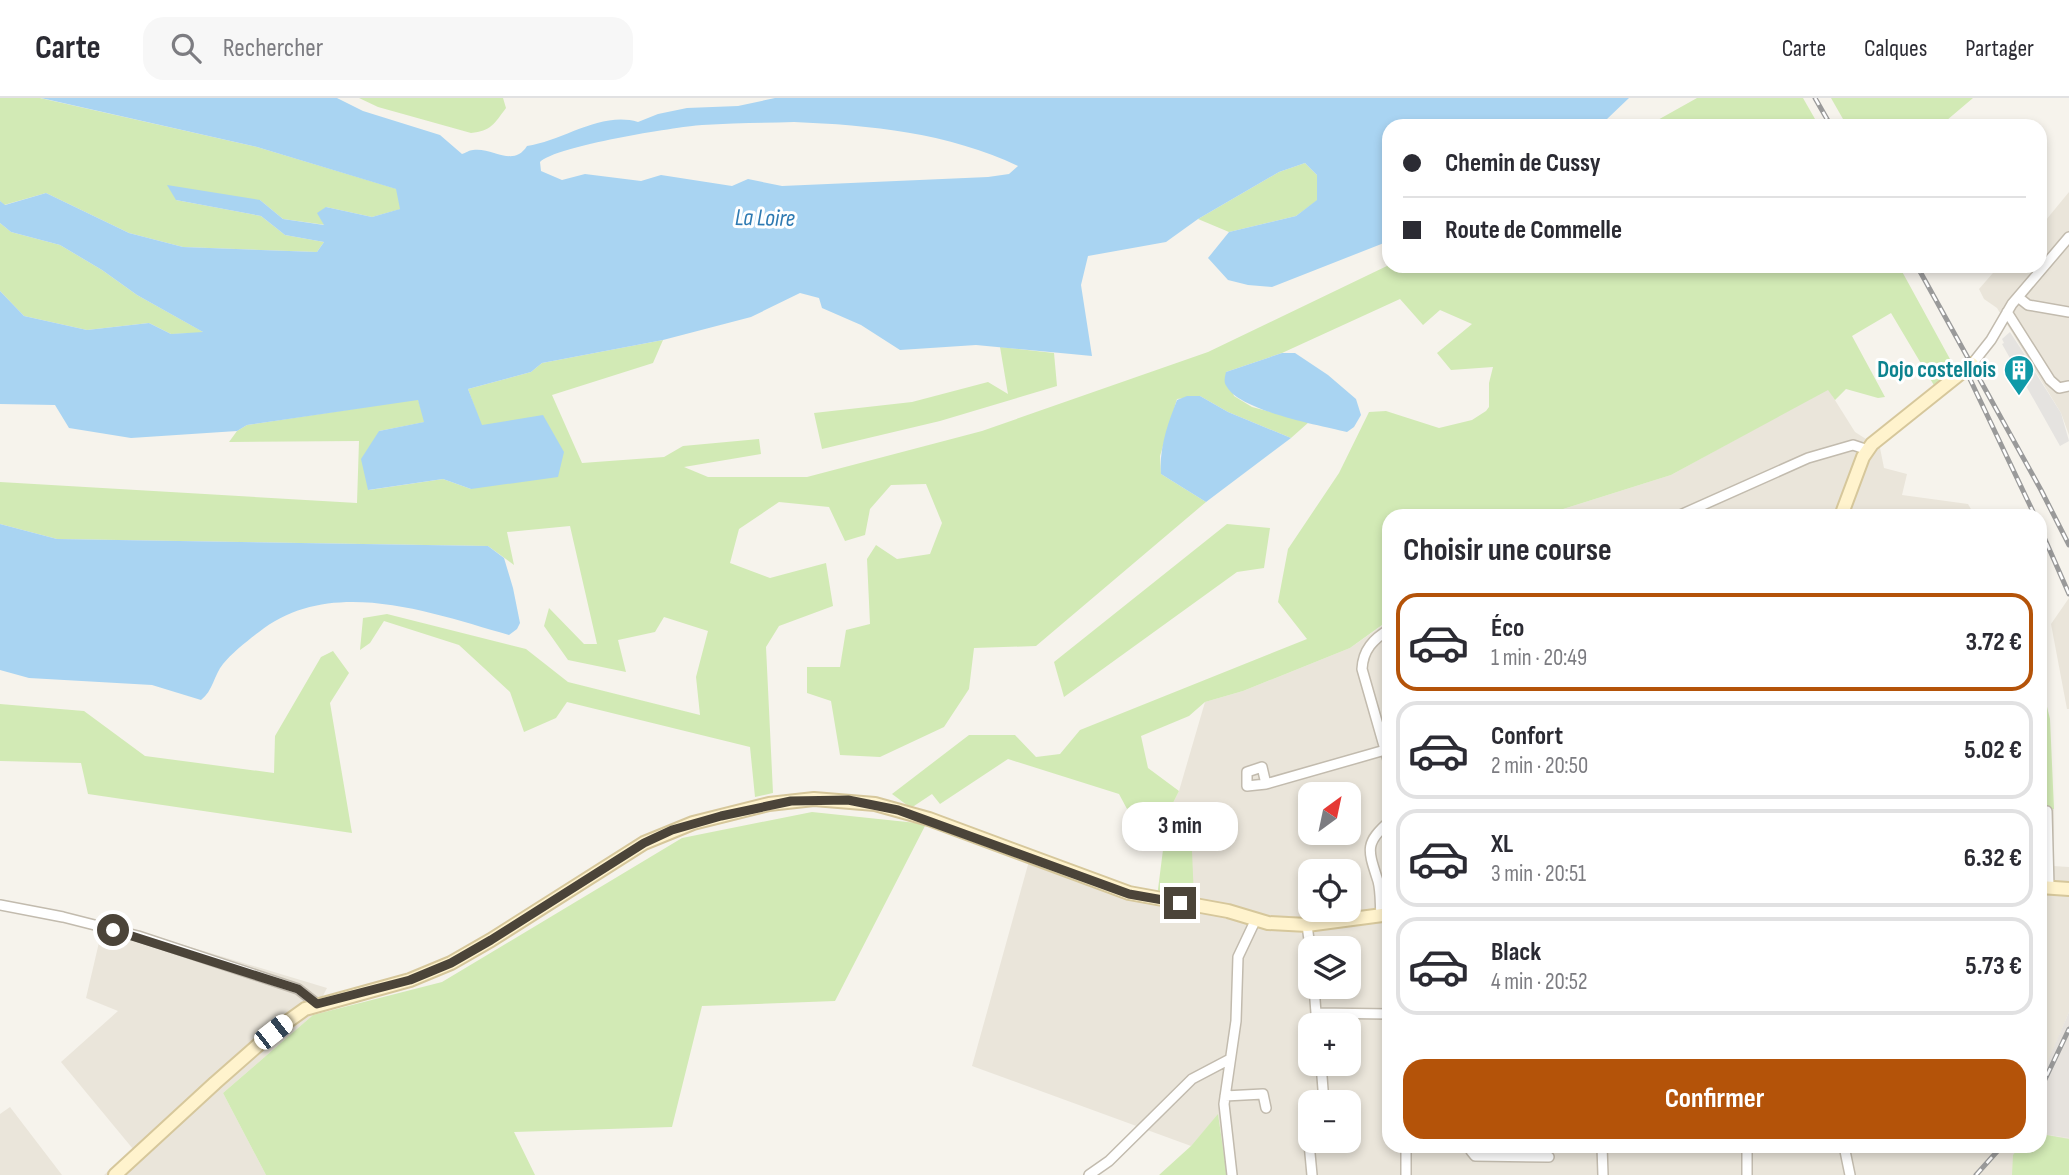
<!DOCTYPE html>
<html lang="fr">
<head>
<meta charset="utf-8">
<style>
	:root { --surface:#fff; --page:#f7f7f7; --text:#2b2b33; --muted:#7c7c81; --line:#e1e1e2; --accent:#b45309 }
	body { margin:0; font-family:"Sofia Sans Condensed",sans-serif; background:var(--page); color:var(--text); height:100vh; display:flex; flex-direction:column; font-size:26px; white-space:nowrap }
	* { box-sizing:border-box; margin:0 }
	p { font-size:23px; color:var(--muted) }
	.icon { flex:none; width:38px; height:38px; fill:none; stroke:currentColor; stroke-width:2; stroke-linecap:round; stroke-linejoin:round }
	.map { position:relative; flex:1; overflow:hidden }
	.drawer { position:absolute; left:1382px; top:411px; width:665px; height:644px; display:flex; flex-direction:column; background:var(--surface); border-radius:21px; box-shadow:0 4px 10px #0003 }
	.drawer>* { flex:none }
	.hud { position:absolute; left:1382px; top:21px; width:665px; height:154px; border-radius:21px; box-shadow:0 4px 10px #0003; display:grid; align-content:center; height:154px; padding:0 21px; background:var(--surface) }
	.needle { width:46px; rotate:33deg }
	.fabs { position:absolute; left:1298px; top:684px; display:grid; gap:14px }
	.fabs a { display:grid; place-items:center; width:63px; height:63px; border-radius:14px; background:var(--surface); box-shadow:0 4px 10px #0003; font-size:35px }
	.end { position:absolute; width:32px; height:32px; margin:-16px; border:9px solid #4b4439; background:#fff; box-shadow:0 0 0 4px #fff }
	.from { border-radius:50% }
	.bubble { position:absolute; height:49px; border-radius:21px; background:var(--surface); box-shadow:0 4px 10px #0003; font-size:23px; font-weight:700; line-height:49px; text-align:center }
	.car { position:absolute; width:21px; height:42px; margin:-21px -10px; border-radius:9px; box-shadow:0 0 5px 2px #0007; background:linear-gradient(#fff 24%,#345 0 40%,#fff 0 76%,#345 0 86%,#fff 0) }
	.hud b { display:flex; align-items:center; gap:24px; height:66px; font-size:26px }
	.hud b+b { border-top:2px solid var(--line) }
	.hud i { width:18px; height:18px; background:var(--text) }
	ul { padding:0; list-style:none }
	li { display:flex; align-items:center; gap:21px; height:98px; margin:0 14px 10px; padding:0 7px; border:4px solid var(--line); border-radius:21px }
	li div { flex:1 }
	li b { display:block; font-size:26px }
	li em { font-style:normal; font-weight:700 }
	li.current { border-color:var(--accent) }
	li>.icon { width:63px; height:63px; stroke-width:1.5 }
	h2 { padding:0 21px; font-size:32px; line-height:84px }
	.cta { display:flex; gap:14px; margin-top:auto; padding:14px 21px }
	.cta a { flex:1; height:80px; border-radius:21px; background:var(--accent); color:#fff; font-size:28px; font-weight:700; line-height:80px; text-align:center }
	header { display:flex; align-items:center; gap:42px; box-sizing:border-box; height:98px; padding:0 35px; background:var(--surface); border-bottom:2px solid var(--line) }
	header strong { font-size:33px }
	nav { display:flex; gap:38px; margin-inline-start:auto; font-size:24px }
	.search { width:490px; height:63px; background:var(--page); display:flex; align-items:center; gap:18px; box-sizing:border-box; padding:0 24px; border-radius:21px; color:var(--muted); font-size:26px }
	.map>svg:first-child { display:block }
	.residential { fill:#eae5da; fill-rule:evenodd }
	.industrial { fill:#e6e2dd }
	.green { fill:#d2eab5 }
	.parking { fill:#e5e3e0 }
	.water { fill:#a9d4f2; fill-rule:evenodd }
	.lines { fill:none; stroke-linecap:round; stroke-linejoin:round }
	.street-casing { stroke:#c2bbae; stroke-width:12 }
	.secondary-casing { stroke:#d6c79b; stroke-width:16 }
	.street { stroke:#fff; stroke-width:9 }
	.secondary { stroke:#fff3cd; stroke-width:12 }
	.rail-casing { stroke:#9a9a9a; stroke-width:5 }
	.rail { stroke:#fff; stroke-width:2.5; stroke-dasharray:8; stroke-linecap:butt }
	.route { stroke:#4b4439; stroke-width:9 }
	.labels { text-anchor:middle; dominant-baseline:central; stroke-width:6; stroke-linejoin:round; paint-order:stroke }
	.culture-label { font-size:23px; font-weight:bold; fill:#0d838f; stroke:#fff; text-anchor:end }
	.water-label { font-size:24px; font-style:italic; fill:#2e7ab2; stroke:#fff }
</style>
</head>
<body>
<header>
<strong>Carte</strong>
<div class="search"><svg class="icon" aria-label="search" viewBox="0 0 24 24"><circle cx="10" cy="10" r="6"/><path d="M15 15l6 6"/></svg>Rechercher</div>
<nav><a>Carte</a><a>Calques</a><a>Partager</a></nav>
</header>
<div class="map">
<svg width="2069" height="1077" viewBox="0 0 2069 1077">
	<rect width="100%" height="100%" fill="#f6f3ec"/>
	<path class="residential" d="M2069 94V337L2061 315 1997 210 1984 201 1979 191 1999 168H2040L2041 128Z
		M1828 291 1855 334 1880 350 1884 370 1907 376 1902 397 1968 406 1975 418H1536L1543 412H1560L1671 377Z
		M2069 500V611H2067L2051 526Z
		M1387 524H1390V1048H2040L2041 1036 2069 1040V1077H1227L1218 1017 1191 1048 972 968 1029 763 1157 799 1192 753 1168 715 1179 693 1205 604 1243 593 1350 550ZM1311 696H1349V735H1311ZM1311 774H1349V812H1311ZM1311 850H1349V889H1311ZM1311 928H1349V966H1311ZM1311 1004H1349V1043H1311Z
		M2054 711 2053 768 2069 769V914L2041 982V712Z
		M104 823 327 890 313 917 223 995 266 1077H104L133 1051 61 964 118 913 86 900Z
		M10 1009 62 1077H0V1016Z"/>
	<path class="industrial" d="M2069 914V1040L2041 1036 2040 982Z"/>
	<path class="green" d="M0 0H40L257 49 397 91 401 111 372 119 326 109V127L283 121 260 102H176L261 118 285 137 324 144 317 154 183 149 129 135 46 95 4 107 0 103Z
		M359 0H503L506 10C494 26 491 33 471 35L378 9Z
		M1697 0H1803L1819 28H1647Z
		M1831 0H1973L1940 28H1847Z
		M1305 65 1317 77 1318 102 1296 118 1229 134 1198 121 1279 74Z
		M0 125 11 134 60 147 102 172 137 197 205 235 171 236 149 225 87 232 24 218 0 193Z
		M1389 167 1899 168 1956 272 1935 289 1891 215 1852 238 1885 299 1878 300 1846 291 1835 302 1828 292 1671 377 1560 412H1542L1536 418H1390L1389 522 1350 550 1243 593 1205 604 1189 618 1141 638 1148 670 1179 693 1168 715 1192 753 1194 801 1157 799 1164 744 1134 724 1119 696 1008 661 940 706 932 696 911 710 892 696 969 637H1015L1036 659 1060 656 1080 632 1307 541 1278 504 1288 451 1339 375 1369 314 1386 313 1439 330 1472 322 1486 313 1489 309V285L1493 269 1451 272 1437 255 1472 226 1440 212 1423 227 1400 201 1282 255 1226 274 1234 298 1252 309 1309 324 1291 340 1228 314 1200 298 1177 301 1160 358 1161 376 1206 404 1036 548 974 550 969 591 944 629 880 659 840 657 831 603 807 595V569H840L846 532 870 526 867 461 876 447 897 461 930 456 942 425 926 386 891 387 870 411 865 437 845 443 829 409 779 404 739 431 730 465 770 480 826 465 833 508 779 528 766 549 773 695 755 699 750 649 567 604 556 620 524 634 510 594 459 547 384 523 370 545 360 552 363 520 387 516 526 551 568 584 700 617 696 579 708 533 664 519 655 534 618 542 626 574 568 562 544 528 549 510 584 546H597L570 428 507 434 514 467 488 448 57 441 0 426V384L357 405 359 343 229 344 237 333 247 327 418 301 425 324 379 333 369 392 443 381 471 391 481 327 468 291 531 274 542 265 663 242 653 265 552 297 582 365 664 359 683 348 759 341 761 356 684 369 708 379H807L982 333 1208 254Z
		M1000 249 1054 255 1057 288 940 323 822 351 814 315 912 304 988 284 1008 296Z
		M1227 426 1270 430 1264 470 1237 474 1064 599 1054 564Z
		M333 553 349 575 330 605 352 735 88 696 81 665 0 663V606L84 613 145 658 274 675 275 638 321 559Z
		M2040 580 2050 621 2054 711 2041 712Z
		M812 714 926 726 835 903 702 908 672 1029 514 1034 535 1077H266L223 995 313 917 442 884 682 740Z
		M1218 1016 1227 1077H1159L1191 1048Z
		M2041 1036 2069 1041V1077H2012L2013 1057 2020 1048H2040Z"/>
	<path class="parking" d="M2010 234 2025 257 2011 262 2002 246 2004 245 2002 241Z
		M2028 263 2061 315 2069 343 2060 348 2016 270Z"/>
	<path class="water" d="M41 0H337L363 13 440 37 462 56C466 55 469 52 473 52 493 49 513 70 527 48 563 43 601 13 638 24L658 16 687 10 738 8 775 0H1629L1607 21 1593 28H1390L1389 143 1272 189 1248 187 1228 182 1208 160 1229 134 1296 118 1317 102V77L1305 65 1279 74 1198 121 1166 144 1088 158 1081 187 1092 258 976 247 900 252 861 227 822 210 819 200 800 195 751 219 663 242 542 265 531 274 468 291 482 327 543 317 564 354 558 379 471 391 443 381 368 392 361 361 379 333 424 324 418 302 247 327 237 333 131 340 69 330 55 307 0 306V193L24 218 87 232 149 225 171 236 203 234 137 197 102 172 60 147 11 134 0 125V103L5 107 46 95 129 135 183 149 317 154 324 144 285 137 261 118 176 102 167 87 260 102 283 121 324 127 317 115 326 109 372 119 400 111 396 91 257 49ZM794 24C870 27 949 35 1018 68L1009 76 988 79 782 88 748 81 732 88 661 77 641 83 585 76 562 82 541 73 540 64C556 48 675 29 702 27 733 25 764 25 794 24Z
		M1282 255H1295L1328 277 1356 301 1361 317 1354 329 1347 334C1319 327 1241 313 1227 289 1223 284 1225 279 1226 274Z
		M1187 298H1200L1228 314 1291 340 1206 404 1161 376C1159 350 1168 325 1177 302Z
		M0 426 57 441 488 448 504 460 513 490 520 525 517 531 509 537C431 515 331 477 259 534 247 543 232 555 223 566 214 577 213 593 201 602L152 587 29 580 0 572Z"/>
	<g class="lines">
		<g class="street-casing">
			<path id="street" d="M2018 199 2028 207 2069 214
				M2007 214 2050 282 2059 290 2069 288
				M1972 266 1991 242 2012 206 2069 139
				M1678 418 1808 360 1853 347 1868 352
				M1390 531C1373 541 1363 552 1362 571L1390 669
				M1266 686 1247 688V674L1262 669 1266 686 1385 652
				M2047 713 2049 789
				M0 807 63 819 138 838 298 891 317 906
				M1381 818C1380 807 1381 794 1378 783 1368 752 1364 745 1390 723
				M1307 827 1311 857
				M1314 889 1317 928
				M1316 915 1390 916
				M1321 966 1324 1004
				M1225 998 1263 996 1266 1010
				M1311 1042 1309 1045 1312 1077
				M1406 1048V1077
				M1471 1048V1053L1475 1058 1549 1059
				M1602 1048 1603 1077
				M1844 1048 1850 1077
				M1089 1077 1109 1063 1192 981 1230 961
				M1232 1077 1224 1006 1236 923 1238 859 1256 821
				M1747 1077V1048"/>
		</g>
		<g class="secondary-casing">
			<path id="secondary" d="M1841 418 1863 359 1872 346 1972 266
				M2040 789 2069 791
				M115 1077 215 985 273 934 305 911 410 882 451 865 491 842 644 745 693 725 769 706 814 701 875 706 929 721 1129 795 1228 813 1268 825 1307 827 1390 816"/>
		</g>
		<use href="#street" class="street"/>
		<use href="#secondary" class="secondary"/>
		<g class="rail-casing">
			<path id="rail" d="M1815 0 1831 28
				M1917 168 2041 392 2069 447
				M1969 279 2035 418
				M2040 430 2069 496
				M2040 992 2069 931
				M1976 1077 2002 1048"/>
		</g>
		<use href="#rail" class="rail"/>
	</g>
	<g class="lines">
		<path class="route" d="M113 832 298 891 317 906 410 882 451 865 491 842 644 745 672 732 721 718 791 703 848 702 898 712 1129 796 1180 805"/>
	</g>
	<defs>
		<g id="building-pin" transform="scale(1.575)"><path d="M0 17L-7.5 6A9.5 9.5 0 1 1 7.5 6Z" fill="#0f9aa8" stroke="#fff"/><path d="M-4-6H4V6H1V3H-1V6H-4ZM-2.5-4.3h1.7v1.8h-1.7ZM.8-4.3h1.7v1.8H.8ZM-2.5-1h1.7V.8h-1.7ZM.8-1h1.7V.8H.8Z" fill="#fff"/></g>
	</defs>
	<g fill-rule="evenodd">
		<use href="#building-pin" x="2019" y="272"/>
	</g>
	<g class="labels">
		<g class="culture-label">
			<text x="1996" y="272">Dojo costellois</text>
		</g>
		<g class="water-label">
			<text transform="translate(765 120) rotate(1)">La Loire</text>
		</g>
	</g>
</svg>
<div class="fabs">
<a><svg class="needle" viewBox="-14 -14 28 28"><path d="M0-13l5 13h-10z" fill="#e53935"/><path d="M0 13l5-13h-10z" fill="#7c7c81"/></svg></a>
<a><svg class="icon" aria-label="locate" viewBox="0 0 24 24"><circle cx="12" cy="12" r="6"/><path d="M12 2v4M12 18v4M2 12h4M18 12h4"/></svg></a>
<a><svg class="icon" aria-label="layers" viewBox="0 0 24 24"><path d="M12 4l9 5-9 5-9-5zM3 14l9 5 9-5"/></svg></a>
<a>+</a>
<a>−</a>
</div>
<i class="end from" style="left:113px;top:832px"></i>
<i class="end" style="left:1180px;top:805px"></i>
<div class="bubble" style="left:1122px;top:704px;width:116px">3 min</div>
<i class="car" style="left:273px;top:934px;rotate:52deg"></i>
<div class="hud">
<b><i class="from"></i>Chemin de Cussy</b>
<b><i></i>Route de Commelle</b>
</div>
<section class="drawer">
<h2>Choisir une course</h2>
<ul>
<li class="current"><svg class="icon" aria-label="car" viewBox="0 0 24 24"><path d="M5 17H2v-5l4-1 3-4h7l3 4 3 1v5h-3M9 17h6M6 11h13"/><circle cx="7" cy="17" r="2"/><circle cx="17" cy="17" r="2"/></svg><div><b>Éco</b><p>1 min · 20:49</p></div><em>3.72 €</em></li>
<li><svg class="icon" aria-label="car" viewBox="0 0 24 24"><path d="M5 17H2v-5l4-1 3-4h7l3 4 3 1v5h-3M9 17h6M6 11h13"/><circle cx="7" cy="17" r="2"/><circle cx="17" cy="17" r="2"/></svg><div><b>Confort</b><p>2 min · 20:50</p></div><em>5.02 €</em></li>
<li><svg class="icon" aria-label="car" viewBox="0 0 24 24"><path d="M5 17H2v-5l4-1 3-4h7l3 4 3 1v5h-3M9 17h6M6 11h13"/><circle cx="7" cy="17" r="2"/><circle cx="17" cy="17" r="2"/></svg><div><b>XL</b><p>3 min · 20:51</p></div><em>6.32 €</em></li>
<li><svg class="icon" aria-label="car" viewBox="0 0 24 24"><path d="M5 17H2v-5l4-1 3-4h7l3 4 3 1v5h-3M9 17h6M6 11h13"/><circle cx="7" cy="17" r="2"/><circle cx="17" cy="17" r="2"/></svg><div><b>Black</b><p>4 min · 20:52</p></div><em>5.73 €</em></li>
</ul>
<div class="cta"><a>Confirmer</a></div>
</section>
</div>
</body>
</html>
